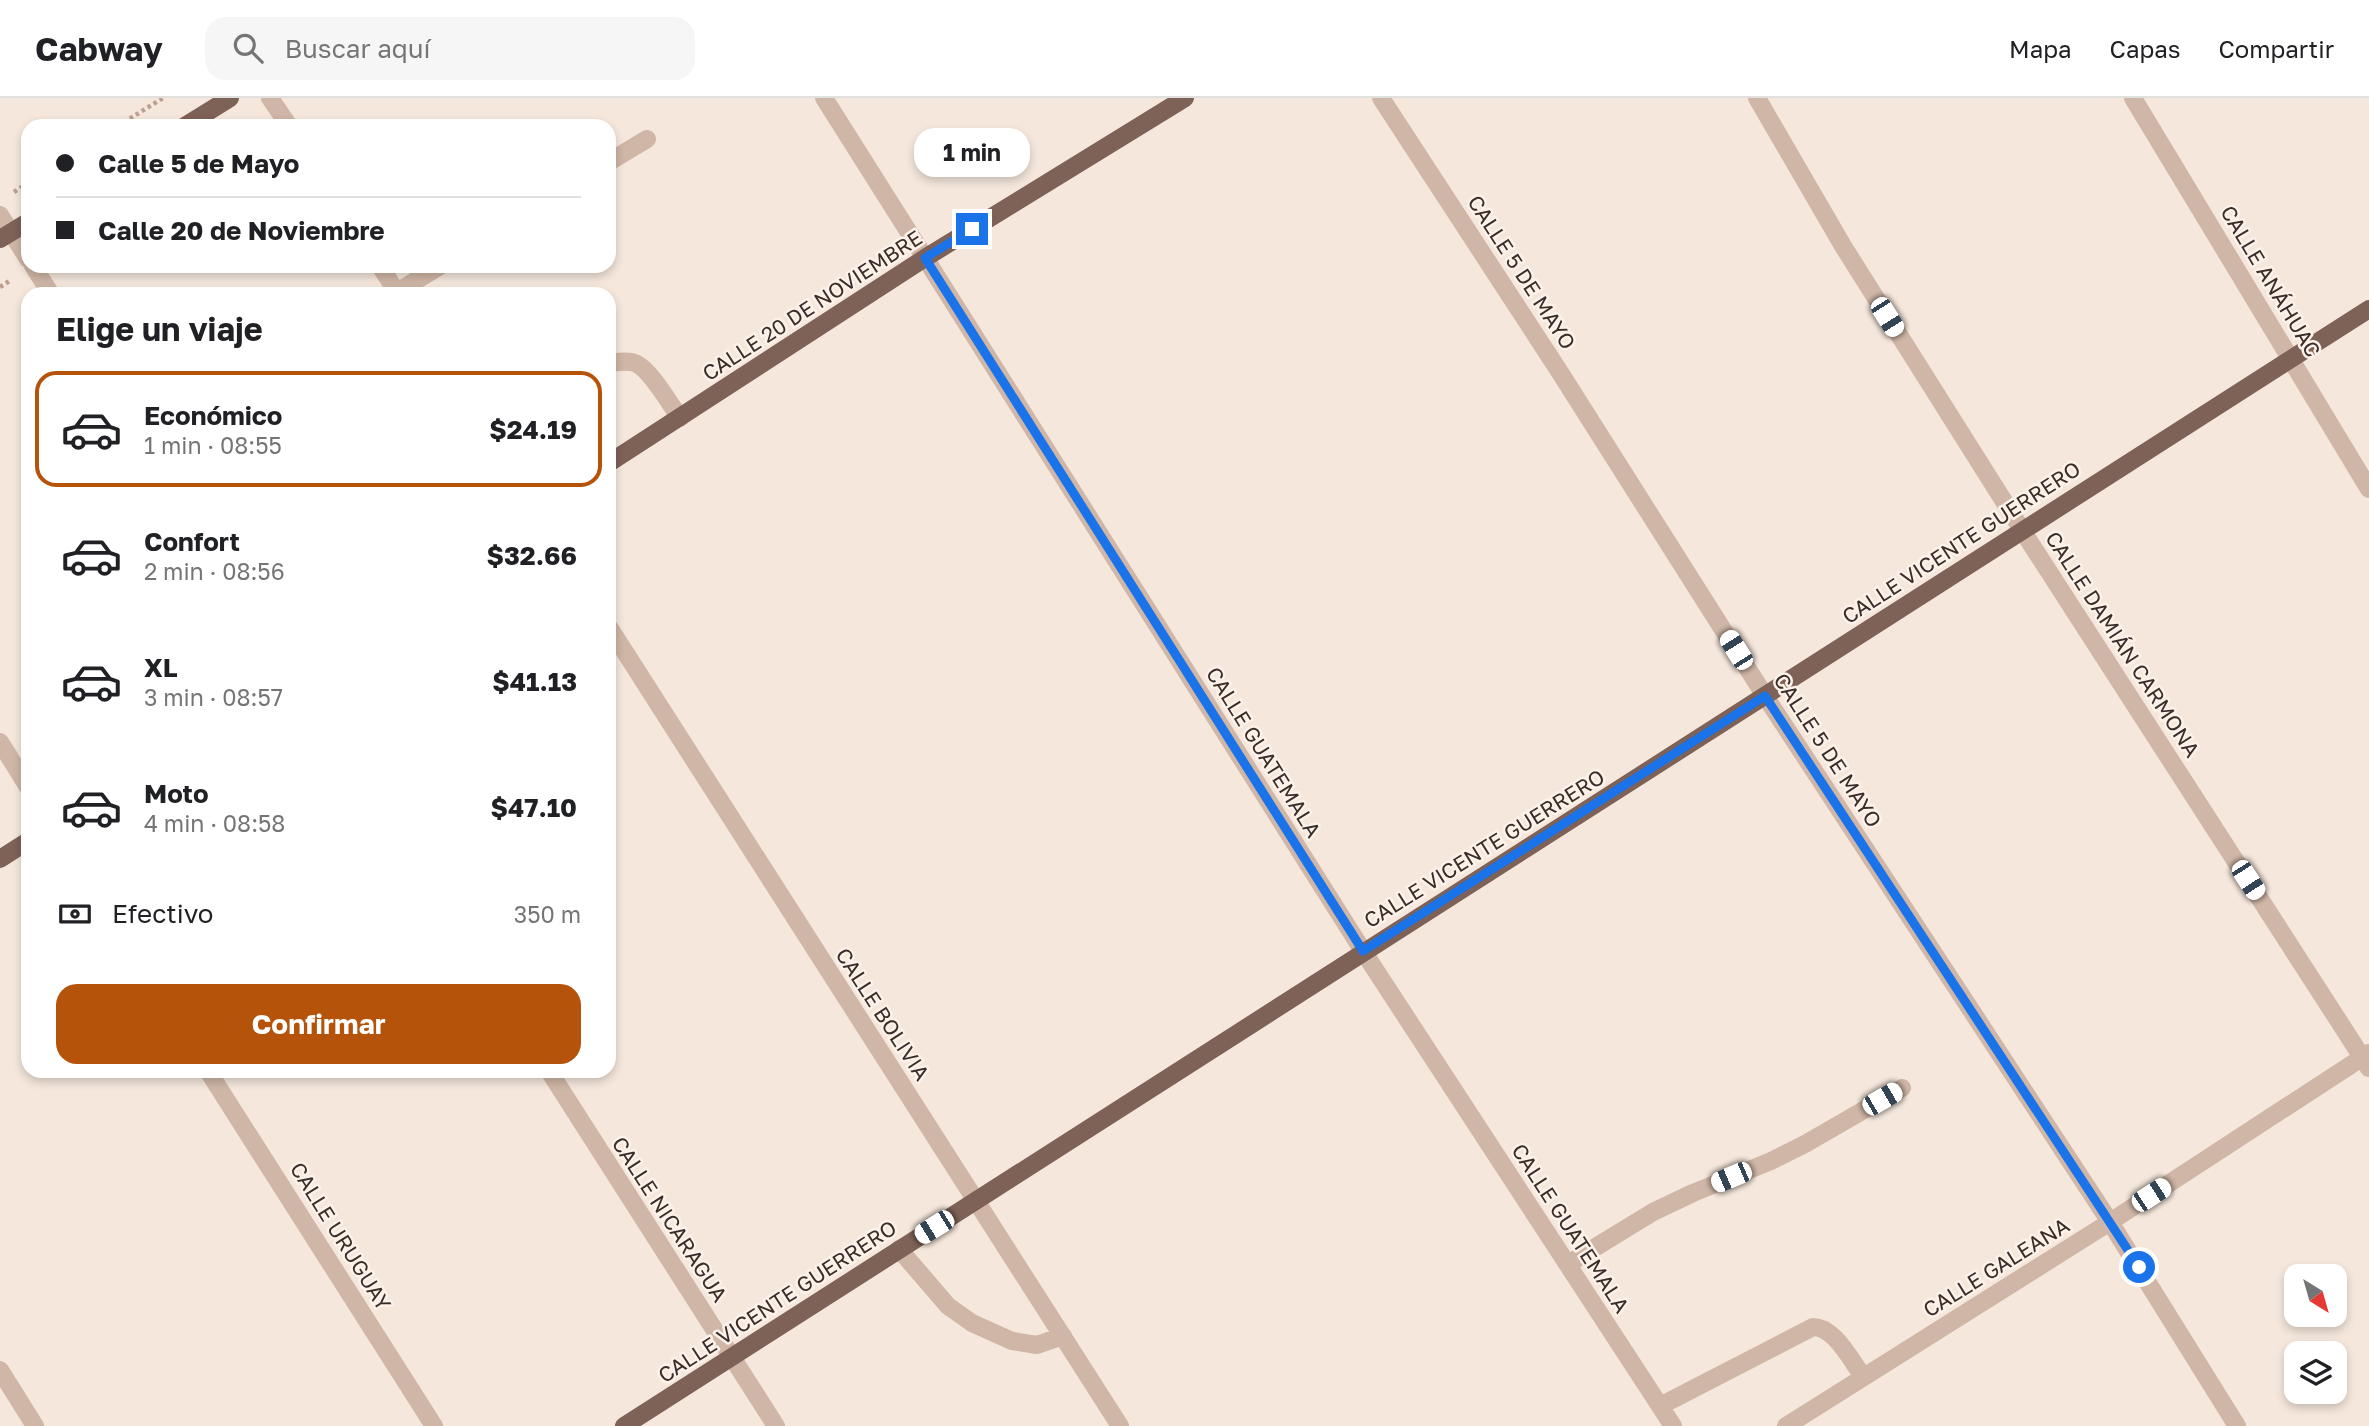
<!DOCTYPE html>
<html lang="es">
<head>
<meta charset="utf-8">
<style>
	:root { --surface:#fff; --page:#f6f6f6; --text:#202124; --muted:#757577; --line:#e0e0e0; --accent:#b45309 }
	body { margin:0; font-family:"Golos Text",sans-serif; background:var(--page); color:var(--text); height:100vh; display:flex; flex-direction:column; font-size:26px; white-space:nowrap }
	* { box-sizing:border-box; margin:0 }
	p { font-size:23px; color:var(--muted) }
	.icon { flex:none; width:38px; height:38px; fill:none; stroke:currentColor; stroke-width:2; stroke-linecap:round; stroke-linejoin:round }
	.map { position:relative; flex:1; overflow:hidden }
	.drawer { position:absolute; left:21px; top:189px; width:595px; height:791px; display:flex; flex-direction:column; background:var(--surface); border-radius:21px; box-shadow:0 4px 10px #0003 }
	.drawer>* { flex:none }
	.hud { position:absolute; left:21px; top:21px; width:595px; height:154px; border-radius:21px; box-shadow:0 4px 10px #0003; display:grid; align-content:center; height:154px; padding:0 35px; background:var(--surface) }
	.needle { width:46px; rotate:143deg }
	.controls { position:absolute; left:2284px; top:1166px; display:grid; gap:14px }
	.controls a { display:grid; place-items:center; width:63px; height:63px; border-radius:14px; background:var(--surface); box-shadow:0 4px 10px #0003; font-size:35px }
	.end { position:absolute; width:32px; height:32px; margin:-16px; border:9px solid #1a73e8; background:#fff; box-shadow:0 0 0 4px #fff }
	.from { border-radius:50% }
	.bubble { position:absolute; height:49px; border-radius:21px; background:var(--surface); box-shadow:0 4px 10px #0003; font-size:23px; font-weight:700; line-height:49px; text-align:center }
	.car { position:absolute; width:21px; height:42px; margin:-21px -10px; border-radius:9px; box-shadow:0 0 5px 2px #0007; background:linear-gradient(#fff 24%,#345 0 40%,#fff 0 76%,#345 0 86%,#fff 0) }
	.hud b { display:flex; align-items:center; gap:24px; height:66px; font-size:26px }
	.hud b+b { border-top:2px solid var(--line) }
	.hud i { width:18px; height:18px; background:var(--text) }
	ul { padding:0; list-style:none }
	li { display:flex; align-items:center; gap:21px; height:116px; margin:0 14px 10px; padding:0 21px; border:4px solid transparent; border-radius:21px }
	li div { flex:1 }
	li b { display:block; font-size:26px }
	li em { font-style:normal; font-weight:700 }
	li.current { border-color:var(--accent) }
	li>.icon { width:63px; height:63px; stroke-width:1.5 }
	h2 { padding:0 35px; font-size:32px; line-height:84px }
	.pay { display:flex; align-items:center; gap:18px; height:77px; padding:0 35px; font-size:26px }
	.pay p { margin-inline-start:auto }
	.primary-button { display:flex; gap:14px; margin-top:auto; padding:14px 35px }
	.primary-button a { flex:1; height:80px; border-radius:21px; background:var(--accent); color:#fff; font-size:28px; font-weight:700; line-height:80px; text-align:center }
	header { display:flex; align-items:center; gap:42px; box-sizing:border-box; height:98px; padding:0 35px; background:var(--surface); border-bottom:2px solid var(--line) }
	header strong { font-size:33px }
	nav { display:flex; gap:38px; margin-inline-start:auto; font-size:24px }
	.search { width:490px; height:63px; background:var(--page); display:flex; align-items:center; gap:18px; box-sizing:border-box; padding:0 24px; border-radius:21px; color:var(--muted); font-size:26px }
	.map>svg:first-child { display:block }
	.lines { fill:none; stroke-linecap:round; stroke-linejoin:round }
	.path { stroke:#bb9f90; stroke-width:4.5; stroke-dasharray:3.5 3.5; stroke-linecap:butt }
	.minor { stroke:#cfb6a6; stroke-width:18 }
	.major { stroke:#7e6157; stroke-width:18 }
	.route { stroke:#1a73e8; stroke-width:9 }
	.labels { text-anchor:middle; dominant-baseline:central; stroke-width:5; stroke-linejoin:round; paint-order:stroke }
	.street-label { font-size:21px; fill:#3a2c28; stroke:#fcf2ea }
</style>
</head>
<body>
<header>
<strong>Cabway</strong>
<div class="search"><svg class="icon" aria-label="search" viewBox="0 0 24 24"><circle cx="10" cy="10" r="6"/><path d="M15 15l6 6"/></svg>Buscar aquí</div>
<nav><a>Mapa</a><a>Capas</a><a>Compartir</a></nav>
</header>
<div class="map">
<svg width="2369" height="1328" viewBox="0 0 2369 1328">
	<rect width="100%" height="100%" fill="#f5e7dc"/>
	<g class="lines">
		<path class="path" d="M118 28 163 0
			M14 94 28 85
			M0 189 11 182"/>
		<path class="minor" d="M270 0 289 28
			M824 0 1363 853 1673 1328
			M1381 0 1561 276 1765 598 2110 1124 2237 1328
			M1757 0 1843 148 2022 432 2369 970
			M2133 0 2369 391
			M609 64 647 41
			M0 117 28 161
			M33 168 51 196
			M380 168 398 196
			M397 194 440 168
			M609 265C618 264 629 262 637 266 651 273 670 306 680 320
			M609 529 1120 1328
			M0 644 28 689
			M208 973 434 1328
			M549 973 776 1328
			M899 1151 948 1208 972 1225 1012 1243 1037 1247 1063 1238
			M1568 1166 1653 1114 1693 1095 1771 1063 1805 1046 1902 990
			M0 1272 35 1328
			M1660 1308 1813 1229C1835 1229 1851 1263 1863 1278
			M1786 1328 2110 1124 2369 955"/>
		<path class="major" d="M185 28 230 0
			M0 141 28 124
			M609 365 925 160 1185 0
			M0 761 28 743
			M624 1328 2369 211"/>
	</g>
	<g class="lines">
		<path class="route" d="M972 131 925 160 1363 853 1765 598 2139 1169"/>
	</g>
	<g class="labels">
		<g class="street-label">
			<text transform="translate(1522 174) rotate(57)">CALLE 5 DE MAYO</text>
			<text transform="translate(2271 183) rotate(59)">CALLE ANÁHUAC</text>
			<text transform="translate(812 207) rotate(-33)">CALLE 20 DE NOVIEMBRE</text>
			<text transform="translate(1961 444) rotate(-33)">CALLE VICENTE GUERRERO</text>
			<text transform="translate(2123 546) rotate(57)">CALLE DAMIÁN CARMONA</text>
			<text transform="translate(1828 652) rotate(57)">CALLE 5 DE MAYO</text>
			<text transform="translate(1264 654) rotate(58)">CALLE GUATEMALA</text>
			<text transform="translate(1484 750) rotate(-32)">CALLE VICENTE GUERRERO</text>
			<text transform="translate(883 916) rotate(57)">CALLE BOLIVIA</text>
			<text transform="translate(670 1121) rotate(57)">CALLE NICARAGUA</text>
			<text transform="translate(1571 1130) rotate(57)">CALLE GUATEMALA</text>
			<text transform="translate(341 1138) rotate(58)">CALLE URUGUAY</text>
			<text transform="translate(1996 1169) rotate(-32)">CALLE GALEANA</text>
			<text transform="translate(777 1203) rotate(-33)">CALLE VICENTE GUERRERO</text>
		</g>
	</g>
</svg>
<div class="controls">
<a><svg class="needle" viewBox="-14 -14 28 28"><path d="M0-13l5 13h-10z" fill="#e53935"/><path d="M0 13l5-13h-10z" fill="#757577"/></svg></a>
<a><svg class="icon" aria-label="layers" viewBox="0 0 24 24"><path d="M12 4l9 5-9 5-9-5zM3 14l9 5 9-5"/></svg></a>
</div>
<i class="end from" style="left:2139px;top:1169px"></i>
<i class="end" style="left:972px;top:131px"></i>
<div class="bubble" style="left:914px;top:30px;width:116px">1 min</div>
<i class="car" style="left:1887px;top:219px;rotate:148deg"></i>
<i class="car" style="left:1736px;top:552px;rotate:328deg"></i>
<i class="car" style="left:2248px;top:782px;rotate:147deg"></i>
<i class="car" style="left:1882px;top:1001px;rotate:60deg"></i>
<i class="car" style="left:1731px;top:1079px;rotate:247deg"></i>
<i class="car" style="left:2151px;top:1097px;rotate:57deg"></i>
<i class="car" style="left:934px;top:1129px;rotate:238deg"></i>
<div class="hud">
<b><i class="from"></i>Calle 5 de Mayo</b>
<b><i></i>Calle 20 de Noviembre</b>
</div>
<section class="drawer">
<h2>Elige un viaje</h2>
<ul>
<li class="current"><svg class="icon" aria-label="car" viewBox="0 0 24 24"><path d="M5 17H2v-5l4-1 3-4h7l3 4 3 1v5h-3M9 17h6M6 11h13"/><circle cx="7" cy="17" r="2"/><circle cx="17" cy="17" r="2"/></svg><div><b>Económico</b><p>1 min · 08:55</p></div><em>$24.19</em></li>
<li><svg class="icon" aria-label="car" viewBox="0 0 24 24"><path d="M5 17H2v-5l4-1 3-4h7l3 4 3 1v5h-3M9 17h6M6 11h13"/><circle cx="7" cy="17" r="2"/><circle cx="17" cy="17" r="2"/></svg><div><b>Confort</b><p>2 min · 08:56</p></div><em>$32.66</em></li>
<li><svg class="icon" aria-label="car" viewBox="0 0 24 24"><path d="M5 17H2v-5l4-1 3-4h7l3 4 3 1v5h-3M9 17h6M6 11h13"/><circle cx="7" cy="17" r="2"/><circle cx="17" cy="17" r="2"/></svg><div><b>XL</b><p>3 min · 08:57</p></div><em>$41.13</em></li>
<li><svg class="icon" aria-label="car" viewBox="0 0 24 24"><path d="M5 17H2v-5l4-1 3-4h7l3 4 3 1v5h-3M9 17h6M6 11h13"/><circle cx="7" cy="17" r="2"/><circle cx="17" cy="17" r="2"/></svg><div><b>Moto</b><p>4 min · 08:58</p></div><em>$47.10</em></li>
</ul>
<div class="pay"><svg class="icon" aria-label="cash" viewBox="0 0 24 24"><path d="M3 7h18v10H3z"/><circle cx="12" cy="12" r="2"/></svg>Efectivo<p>350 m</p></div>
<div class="primary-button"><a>Confirmar</a></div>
</section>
</div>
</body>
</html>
